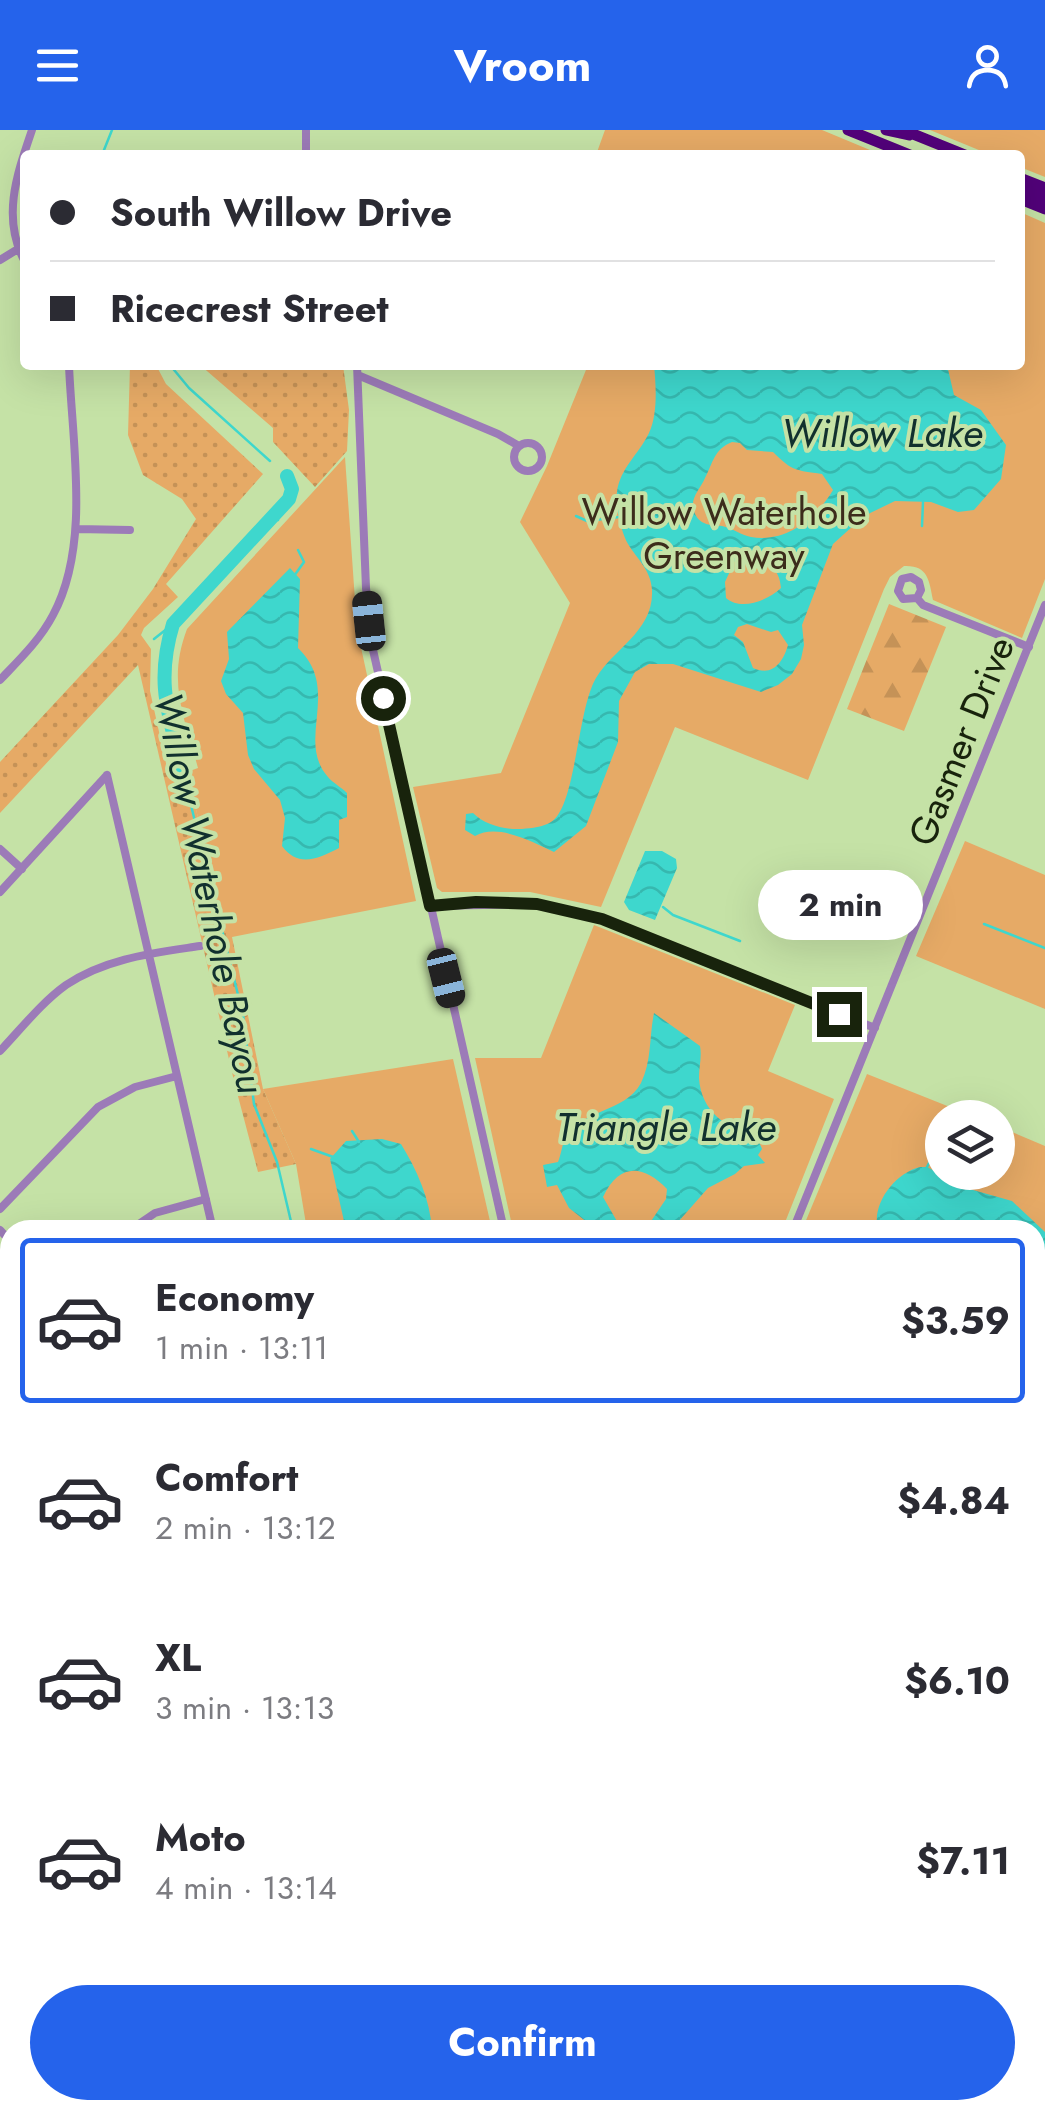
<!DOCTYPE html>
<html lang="en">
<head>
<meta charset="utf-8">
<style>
	:root { --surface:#fff; --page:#f2f2f3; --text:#2b2b33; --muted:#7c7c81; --line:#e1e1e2; --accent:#2563eb }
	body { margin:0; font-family:Jost,sans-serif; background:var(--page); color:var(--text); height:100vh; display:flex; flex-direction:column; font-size:38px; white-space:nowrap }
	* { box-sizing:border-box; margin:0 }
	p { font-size:32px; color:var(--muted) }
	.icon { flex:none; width:55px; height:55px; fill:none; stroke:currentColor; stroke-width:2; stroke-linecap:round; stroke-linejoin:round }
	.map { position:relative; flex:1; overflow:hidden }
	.drawer { position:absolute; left:0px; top:1090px; width:1045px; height:900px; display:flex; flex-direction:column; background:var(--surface); border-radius:30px 30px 0 0; box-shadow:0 10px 40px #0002 }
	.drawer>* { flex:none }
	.hud { position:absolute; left:20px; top:20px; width:1005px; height:220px; border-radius:10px; box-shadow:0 10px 40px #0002; display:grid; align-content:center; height:220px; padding:0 30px; background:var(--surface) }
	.tools { position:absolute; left:925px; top:970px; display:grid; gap:20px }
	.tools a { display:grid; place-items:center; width:90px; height:90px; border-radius:50%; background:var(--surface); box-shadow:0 10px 40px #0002; font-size:50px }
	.end { position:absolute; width:45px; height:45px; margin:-22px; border:12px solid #18230c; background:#fff; box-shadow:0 0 0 5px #fff }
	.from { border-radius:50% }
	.bubble { position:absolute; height:70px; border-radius:35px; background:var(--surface); box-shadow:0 10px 40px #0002; font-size:32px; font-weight:700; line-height:70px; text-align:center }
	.car { position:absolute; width:30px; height:60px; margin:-30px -15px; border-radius:12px; box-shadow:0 0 8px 2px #0007; background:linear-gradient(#222 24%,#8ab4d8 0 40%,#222 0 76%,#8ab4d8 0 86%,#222 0) }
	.hud b { display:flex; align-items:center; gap:35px; height:95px; font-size:38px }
	.hud b+b { border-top:2px solid var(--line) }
	.hud i { width:25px; height:25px; background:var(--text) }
	ul { padding:18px 0 0; list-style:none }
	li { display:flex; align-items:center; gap:30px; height:165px; margin:0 20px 15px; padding:0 10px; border:5px solid transparent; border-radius:10px }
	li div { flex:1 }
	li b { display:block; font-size:38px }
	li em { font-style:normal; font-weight:700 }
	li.selected { border-color:var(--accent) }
	li>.icon { width:90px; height:90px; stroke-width:1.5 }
	.primary-button { display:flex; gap:20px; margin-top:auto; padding:20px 30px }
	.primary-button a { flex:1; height:115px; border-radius:60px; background:var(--accent); color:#fff; font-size:40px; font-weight:700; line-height:115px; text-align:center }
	header { display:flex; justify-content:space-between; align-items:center; height:130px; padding:0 30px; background:var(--accent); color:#fff; font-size:45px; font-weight:700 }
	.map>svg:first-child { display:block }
	.grass { fill:url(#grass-dots) }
	.forest { fill:url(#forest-firs) }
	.green { fill:#e6aa66 }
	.water { fill:url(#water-waves); fill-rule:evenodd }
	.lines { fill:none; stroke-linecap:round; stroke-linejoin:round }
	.stream { stroke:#3ed7cd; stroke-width:2.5 }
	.river { stroke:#3ed7cd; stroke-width:14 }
	.minor { stroke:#9c7bb8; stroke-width:8 }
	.major { stroke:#6b2097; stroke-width:10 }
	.highway { stroke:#52027a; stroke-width:11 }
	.route { stroke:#18230c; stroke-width:12 }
	.labels { text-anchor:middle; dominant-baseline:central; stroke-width:8; stroke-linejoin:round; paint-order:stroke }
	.park-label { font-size:38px; fill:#3c2c1b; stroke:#c5e2a6 }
	.street-label { font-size:38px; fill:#18230c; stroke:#c5e2a6 }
	.water-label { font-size:40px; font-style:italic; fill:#11302e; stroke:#c5e2a6 }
</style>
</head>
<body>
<header><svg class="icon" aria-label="menu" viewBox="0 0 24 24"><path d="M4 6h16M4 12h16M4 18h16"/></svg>Vroom<svg class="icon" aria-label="person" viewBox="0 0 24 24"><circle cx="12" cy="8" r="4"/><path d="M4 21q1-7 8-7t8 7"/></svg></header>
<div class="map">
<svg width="1045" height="1990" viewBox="0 0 1045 1990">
	<defs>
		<pattern id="grass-dots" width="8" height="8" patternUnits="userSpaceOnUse" patternTransform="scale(2.5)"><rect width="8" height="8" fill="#e6aa66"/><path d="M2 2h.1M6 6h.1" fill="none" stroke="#c59257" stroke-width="1.8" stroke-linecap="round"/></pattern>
		<pattern id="forest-firs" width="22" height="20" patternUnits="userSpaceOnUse" patternTransform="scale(2.5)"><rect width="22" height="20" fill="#e6aa66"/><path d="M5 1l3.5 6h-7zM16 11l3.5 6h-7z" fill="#c59257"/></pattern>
		<pattern id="water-waves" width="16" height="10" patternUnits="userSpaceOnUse" patternTransform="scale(2.5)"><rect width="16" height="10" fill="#3ed7cd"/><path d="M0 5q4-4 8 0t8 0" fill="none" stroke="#36b8af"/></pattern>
	</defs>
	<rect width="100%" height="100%" fill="#c5e2a6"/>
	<path class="grass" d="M130 235H156L166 254 263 344 166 454 178 467 144 498 141 505 151 519 150 561 169 647 187 642 227 807H232L263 959 296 1034 258 1042 234 951 138 535 0 683V632L118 505 153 459 196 389 182 369 143 345 128 305Z
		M200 235H343L349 280 347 321 315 357 273 312V298Z
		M208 1980H295L303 1990H207Z"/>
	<path class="forest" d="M889 474 946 497 904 601 847 579Z"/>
	<path class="green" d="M605 0H822L882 25H596Z
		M930 0H1045V47L1020 37V25H991Z
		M1020 82 1045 93V449L1022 508 933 470C929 450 928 435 904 436L890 447 884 459 808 650 675 597 601 777 530 762H442L437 758 413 657 501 643 570 473 520 392 547 336 588 235H1020Z
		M345 327 357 499 416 771 227 808 187 642 198 638C184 586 167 552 187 499Z
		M965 711 1045 745V879L916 826Z
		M594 795 795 875 768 941 834 969 782 1100H513L475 928H541Z
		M453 929 492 1100H307L296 1034 263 959Z
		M867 944 975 987 942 988V1042H998V996L1045 1016V1262L1035 1258V1100H802Z
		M1045 1746V1902L1035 1898V1770Z
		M751 1980H885L881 1990H775Z"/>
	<path class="water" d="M654 235H947L954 265 981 280 1006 315 1001 349 974 380 958 382 931 372 895 371 864 386 833 414 802 495 804 515 801 529 792 544 778 555 761 562 673 534H649L635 542 619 571 618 612 586 696 554 722C533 712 498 693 475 706L465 700 466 684 473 683C485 695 505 700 522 699 532 698 543 697 551 692 576 677 577 580 596 548 613 519 654 501 652 460 651 440 637 429 628 414 621 402 615 375 617 362 620 338 639 324 649 303 658 283 656 256 654 235ZM732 312 740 313 747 320 773 322C793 342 796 340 822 344L833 360C816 389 786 413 751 407 741 405 732 398 722 396 712 395 701 396 695 384 688 369 700 360 705 348 713 333 714 319 732 312ZM737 426C760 432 779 431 781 458 767 471 741 481 726 468L725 452ZM747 494 771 502 778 500 788 515C783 532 773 547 753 538L743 512 734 505 738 497Z
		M290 438 300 449 298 518C342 560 295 610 328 647 333 653 341 657 347 663V687L339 690V718C318 729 298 738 282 716L285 688 280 670 254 639 248 625 243 583 226 564 221 551 229 529 227 502Z
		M645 721H662L676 729 677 738 655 790 629 780 624 772Z
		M654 883 700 916C702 927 699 937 699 948 701 981 726 999 756 1005L762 1019 758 1025 765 1033 744 1036 735 1044 708 1058 671 1100H645L666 1069 667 1059C643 1034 619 1033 603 1067L622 1100H597L569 1078 557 1055 547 1057 543 1035 558 1032C561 1025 562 1015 565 1009 580 979 625 983 641 953 652 930 649 907 654 883Z
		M382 1009 401 1014C417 1040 430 1069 432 1100H346L330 1029 346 1011Z
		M920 1037H927L966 1058 1012 1071 1045 1102V1169L1035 1168V1100H878C871 1074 895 1043 920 1037Z"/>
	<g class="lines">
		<path class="stream" d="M102 25 112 0
			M170 235 189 258 270 331
			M273 385 278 390
			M576 386 587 391 619 387
			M922 396 923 372
			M294 446 304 432 298 420
			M154 509 173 494
			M183 643 243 885 254 974 277 1032 293 1100
			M663 777 673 785 740 811
			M984 794 1045 818
			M352 1001 359 1012
			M311 1019 336 1028
			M927 1037 933 1025
			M0 1318 10 1334
			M340 1980 350 1990
			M194 1990 195 1980"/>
		<path class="river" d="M183 643C169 585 155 553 173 494L289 369 292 359 287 346"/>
		<path class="minor" d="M306 0V25
			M0 130 18 119
			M25 132C1 88 17 44 32 0
			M357 235 366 458 373 520 504 1100
			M360 246 498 304 519 316
			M514 327a14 14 0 1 1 28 0a14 14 0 1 1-28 0Z
			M77 399 130 400
			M917 468 921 460 919 452 911 447 902 449 898 461 903 469 917 468 923 475 1029 517
			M0 550C19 530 40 510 53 485 91 415 72 313 69 235
			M107 645 213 1100
			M0 719 22 739
			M0 762 107 645
			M429 776 537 774 602 789 875 898
			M0 921C21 899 41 873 66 855 106 828 154 823 200 816
			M0 1079 98 977 135 957 177 946
			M0 1100 10 1111
			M130 1100 155 1083 206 1069
			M793 1100 1045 475
			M1035 1738 1045 1713
			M0 1784 10 1786
			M0 1884 10 1888
			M23 1990 27 1980
			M433 1990 437 1980
			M933 1990 937 1980"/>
		<path class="major" d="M0 1271 10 1284
			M0 1368 10 1385
			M309 1980 319 1990
			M368 1980 378 1990"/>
		<path class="highway" d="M848 0 910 25
			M886 0 909 5
			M903 0 965 25
			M1020 48 1045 58
			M1020 60 1045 68
			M1020 69 1045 79"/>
	</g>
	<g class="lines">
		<path class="route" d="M383 568 430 776 476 772 537 774 602 789 839 884"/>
	</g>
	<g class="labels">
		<g class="park-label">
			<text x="724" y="381">Willow Waterhole<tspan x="724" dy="44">Greenway</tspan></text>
		</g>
		<g class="street-label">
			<text transform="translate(961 611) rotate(-68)">Gasmer Drive</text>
		</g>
		<g class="water-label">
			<text x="882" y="303">Willow Lake</text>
			<text transform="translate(210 763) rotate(78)">Willow Waterhole Bayou</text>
			<text x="666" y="997">Triangle Lake</text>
		</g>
	</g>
</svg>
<div class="tools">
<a><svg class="icon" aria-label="layers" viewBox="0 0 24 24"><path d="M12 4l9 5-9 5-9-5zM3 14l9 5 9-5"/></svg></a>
</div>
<i class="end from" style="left:383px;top:568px"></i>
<i class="end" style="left:839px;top:884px"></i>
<div class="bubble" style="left:758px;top:740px;width:165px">2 min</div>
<i class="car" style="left:369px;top:491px;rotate:354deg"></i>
<i class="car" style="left:446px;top:848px;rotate:166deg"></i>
<div class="hud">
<b><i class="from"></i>South Willow Drive</b>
<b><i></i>Ricecrest Street</b>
</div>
<section class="drawer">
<ul>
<li class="selected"><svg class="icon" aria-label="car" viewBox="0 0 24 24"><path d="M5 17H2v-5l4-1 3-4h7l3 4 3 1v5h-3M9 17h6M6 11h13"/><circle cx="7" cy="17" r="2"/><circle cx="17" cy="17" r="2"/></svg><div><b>Economy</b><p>1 min · 13:11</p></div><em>$3.59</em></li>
<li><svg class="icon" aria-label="car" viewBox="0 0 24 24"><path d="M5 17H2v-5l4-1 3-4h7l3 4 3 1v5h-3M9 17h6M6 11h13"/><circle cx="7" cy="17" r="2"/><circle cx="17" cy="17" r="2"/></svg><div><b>Comfort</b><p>2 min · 13:12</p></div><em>$4.84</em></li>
<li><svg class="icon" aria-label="car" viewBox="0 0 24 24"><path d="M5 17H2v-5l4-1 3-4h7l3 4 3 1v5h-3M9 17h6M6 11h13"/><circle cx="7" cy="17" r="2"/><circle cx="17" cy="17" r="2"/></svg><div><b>XL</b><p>3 min · 13:13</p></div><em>$6.10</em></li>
<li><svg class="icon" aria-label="car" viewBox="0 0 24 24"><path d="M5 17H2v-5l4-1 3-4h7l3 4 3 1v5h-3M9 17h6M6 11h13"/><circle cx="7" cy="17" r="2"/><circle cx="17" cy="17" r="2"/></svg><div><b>Moto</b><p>4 min · 13:14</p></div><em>$7.11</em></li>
</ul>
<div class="primary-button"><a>Confirm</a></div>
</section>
</div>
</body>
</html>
